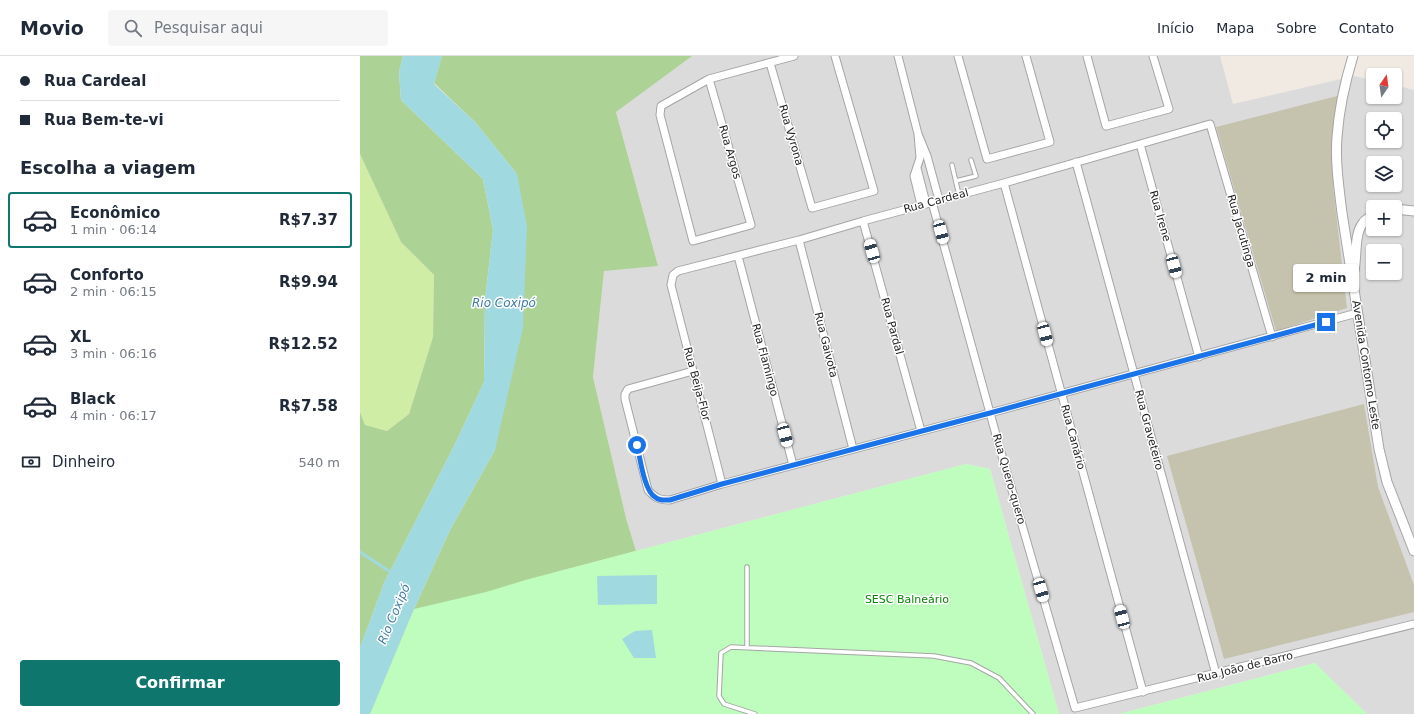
<!DOCTYPE html>
<html lang="pt">
<head>
<meta charset="utf-8">
<style>
	:root { --surface:#fff; --page:#f6f6f7; --text:#1f2937; --muted:#747a83; --line:#e0e1e3; --accent:#0f766e }
	body { margin:0; font-family:"DejaVu Sans",sans-serif; background:var(--page); color:var(--text); height:100vh; display:flex; flex-direction:column; font-size:15px; white-space:nowrap }
	* { box-sizing:border-box; margin:0 }
	p { font-size:13px; color:var(--muted) }
	.icon { flex:none; width:22px; height:22px; fill:none; stroke:currentColor; stroke-width:2; stroke-linecap:round; stroke-linejoin:round }
	.map { position:relative; flex:1; overflow:hidden }
	.drawer { display:flex; flex-direction:column; background:var(--surface); width:360px }
	.drawer>* { flex:none }
	.guide { display:grid; align-content:center; height:88px; padding:0 20px; background:var(--surface) }
	.needle { width:26px; rotate:13deg }
	.buttons { position:absolute; left:1006px; top:12px; display:grid; gap:8px }
	.buttons a { display:grid; place-items:center; width:36px; height:36px; border-radius:4px; background:var(--surface); box-shadow:0 1px 3px #0004; font-size:20px }
	.end { position:absolute; width:18px; height:18px; margin:-9px; border:5px solid #1a73e8; background:#fff; box-shadow:0 0 0 2px #fff }
	.from { border-radius:50% }
	.bubble { position:absolute; height:28px; border-radius:4px; background:var(--surface); box-shadow:0 1px 3px #0004; font-size:13px; font-weight:700; line-height:28px; text-align:center }
	.car { position:absolute; width:12px; height:24px; margin:-12px -6px; border-radius:5px; box-shadow:0 0 3px 1px #0007; background:linear-gradient(#fff 24%,#345 0 40%,#fff 0 76%,#345 0 86%,#fff 0) }
	.guide b { display:flex; align-items:center; gap:14px; height:38px; font-size:15px }
	.guide b+b { border-top:1px solid var(--line) }
	.guide i { width:10px; height:10px; background:var(--text) }
	ul { padding:0; list-style:none }
	li { display:flex; align-items:center; gap:12px; height:56px; margin:0 8px 6px; padding:0 12px; border:2px solid transparent; border-radius:4px }
	li div { flex:1 }
	li b { display:block; font-size:15px }
	li em { font-style:normal; font-weight:700 }
	li.on { border-color:var(--accent) }
	li>.icon { width:36px; height:36px; stroke-width:1.5 }
	h2 { padding:0 20px; font-size:18px; line-height:48px }
	.pay { display:flex; align-items:center; gap:10px; height:44px; padding:0 20px; font-size:15px }
	.pay p { margin-inline-start:auto }
	.action { display:flex; gap:8px; margin-top:auto; padding:8px 20px }
	.action a { flex:1; height:46px; border-radius:4px; background:var(--accent); color:#fff; font-size:16px; font-weight:700; line-height:46px; text-align:center }
	header { display:flex; align-items:center; gap:24px; box-sizing:border-box; height:56px; padding:0 20px; background:var(--surface); border-bottom:1px solid var(--line) }
	header strong { font-size:19px }
	nav { display:flex; gap:22px; margin-inline-start:auto; font-size:14px }
	.search { width:280px; height:36px; background:var(--page); display:flex; align-items:center; gap:10px; box-sizing:border-box; padding:0 14px; border-radius:4px; color:var(--muted); font-size:15px }
	main { display:flex; flex:1; min-height:0 }
	.map>svg:first-child { display:block }
	.residential { fill:#dcdbdb; fill-rule:evenodd }
	.construction { fill:#c5c2ae }
	.grass { fill:#d0eda5 }
	.forest { fill:#add295 }
	.park { fill:#befdbd }
	.water { fill:#a0d9e0 }
	.lines { fill:none; stroke-linecap:round; stroke-linejoin:round }
	.stream { stroke:#a0d9e0; stroke-width:3 }
	.service-casing { stroke:#a5a5a5; stroke-width:5.5 }
	.minor-casing { stroke:#a5a5a5; stroke-width:9 }
	.tertiary-casing { stroke:#a5a5a5; stroke-width:11 }
	.service { stroke:#fff; stroke-width:3.5 }
	.minor { stroke:#fff; stroke-width:7 }
	.tertiary { stroke:#fff; stroke-width:9 }
	.route { stroke:#1a73e8; stroke-width:5 }
	.labels { text-anchor:middle; dominant-baseline:central; stroke-width:3; stroke-linejoin:round; paint-order:stroke }
	.street-label { font-size:11px; fill:#1e1e1e; stroke:#fff }
	.park-label { font-size:11px; fill:#078404; stroke:#fff }
	.water-label { font-size:12px; font-style:italic; fill:#3f7ca4; stroke:#fff }
</style>
</head>
<body>
<header>
<strong>Movio</strong>
<div class="search"><svg class="icon" aria-label="search" viewBox="0 0 24 24"><circle cx="10" cy="10" r="6"/><path d="M15 15l6 6"/></svg>Pesquisar aqui</div>
<nav><a>Início</a><a>Mapa</a><a>Sobre</a><a>Contato</a></nav>
</header>
<main>
<section class="drawer">
<div class="guide">
<b><i class="from"></i>Rua Cardeal</b>
<b><i></i>Rua Bem-te-vi</b>
</div>
<h2>Escolha a viagem</h2>
<ul>
<li class="on"><svg class="icon" aria-label="car" viewBox="0 0 24 24"><path d="M5 17H2v-5l4-1 3-4h7l3 4 3 1v5h-3M9 17h6M6 11h13"/><circle cx="7" cy="17" r="2"/><circle cx="17" cy="17" r="2"/></svg><div><b>Econômico</b><p>1 min · 06:14</p></div><em>R$7.37</em></li>
<li><svg class="icon" aria-label="car" viewBox="0 0 24 24"><path d="M5 17H2v-5l4-1 3-4h7l3 4 3 1v5h-3M9 17h6M6 11h13"/><circle cx="7" cy="17" r="2"/><circle cx="17" cy="17" r="2"/></svg><div><b>Conforto</b><p>2 min · 06:15</p></div><em>R$9.94</em></li>
<li><svg class="icon" aria-label="car" viewBox="0 0 24 24"><path d="M5 17H2v-5l4-1 3-4h7l3 4 3 1v5h-3M9 17h6M6 11h13"/><circle cx="7" cy="17" r="2"/><circle cx="17" cy="17" r="2"/></svg><div><b>XL</b><p>3 min · 06:16</p></div><em>R$12.52</em></li>
<li><svg class="icon" aria-label="car" viewBox="0 0 24 24"><path d="M5 17H2v-5l4-1 3-4h7l3 4 3 1v5h-3M9 17h6M6 11h13"/><circle cx="7" cy="17" r="2"/><circle cx="17" cy="17" r="2"/></svg><div><b>Black</b><p>4 min · 06:17</p></div><em>R$7.58</em></li>
</ul>
<div class="pay"><svg class="icon" aria-label="cash" viewBox="0 0 24 24"><path d="M3 7h18v10H3z"/><circle cx="12" cy="12" r="2"/></svg>Dinheiro<p>540 m</p></div>
<div class="action"><a>Confirmar</a></div>
</section>
<div class="map">
<svg width="1054" height="658" viewBox="0 0 1054 658">
	<rect width="100%" height="100%" fill="#f0eae3"/>
	<path class="residential" d="M293 0H860L873 48 994 20 1013 24V41H1035V29L1054 34V658H1007L955 607 759 658H699L630 413 606 408 276 495 266 462 233 321 244 214 298 210 256 56ZM1013 63H1035V85H1013ZM1013 107H1035V129H1013ZM1013 151H1035V173H1013ZM1013 195H1035V217H1013Z"/>
	<path class="construction" d="M977 40 973 130 987 252 916 275 856 71Z
		M1004 348 1018 431 1054 529V556L864 603 807 400Z"/>
	<path class="grass" d="M0 98 41 186 74 219 73 281 49 358 27 375 5 369 0 356Z"/>
	<path class="forest" d="M0 0H43L39 16 41 44 123 123 133 174 125 244 124 326 95 388 24 527 0 592V356L5 369 27 375 49 358 73 281 74 219 41 186 0 98Z
		M82 0H332L256 56 298 210 244 215 233 321 266 462 276 495 193 517 10 658 50 562 90 474 135 394 157 118 115 66 74 27Z"/>
	<path class="park" d="M606 408 630 413 699 658H10L54 553 126 536 169 523Z
		M955 607 1007 658H759Z"/>
	<path class="water" d="M43 0H82L74 28 115 66 157 118 167 170 163 272 135 394 90 474 50 562 10 658H0V592L24 527 95 388 124 326 125 244 133 174 123 123 41 44 39 16Z
		M297 519V548L238 549 237 520Z
		M292 574 296 602H274L262 583 275 575Z"/>
	<g class="lines">
		<path class="stream" d="M0 496 32 517"/>
		<g class="service-casing">
			<path id="service" d="M592 109 599 139
				M596 125 616 120 611 104
				M387 511V591
				M395 658 364 648 359 640 361 597 371 591 574 600 611 607 639 622 673 658"/>
		</g>
		<g class="minor-casing">
			<path id="minor" d="M538 0 558 78
				M598 0 627 103 690 86 666 0
				M727 0 746 70 809 53 793 0
				M410 7 452 152 514 135 475 0
				M349 23 391 169 333 185 300 59 301 50 349 23 434 0
				M780 88 839 301
				M716 106 856 618
				M557 112 565 143
				M644 127 783 636
				M572 146 638 386 715 652 1054 568
				M561 149 554 120 560 102 558 78 567 100 579 144
				M503 165 561 375
				M439 184 493 393
				M378 200 433 409
				M333 315 268 333 265 338V343L288 434C295 442 299 444 310 444L362 428 630 357 997 257
				M362 428 311 229 313 219 318 215 439 184 503 165 644 127 850 68 912 281"/>
		</g>
		<g class="tertiary-casing">
			<path id="tertiary" d="M993 0C985 26 979 53 977 81 975 106 979 132 982 157L1019 393 1027 426 1054 495
				M1035 153 1054 155
				M994 215C997 201 994 178 1003 167 1005 164 1010 161 1013 159"/>
		</g>
		<use href="#service" class="service"/>
		<use href="#minor" class="minor"/>
		<use href="#tertiary" class="tertiary"/>
	</g>
	<g class="lines">
		<path class="route" d="M277 389C280 401 284 435 295 441 299 445 304 444 310 444L362 428 630 357 966 266"/>
	</g>
	<g class="labels">
		<g class="street-label">
			<text transform="translate(431 79) rotate(74)">Rua Vyrona</text>
			<text transform="translate(370 96) rotate(74)">Rua Argos</text>
			<text transform="translate(576 145) rotate(-15)">Rua Cardeal</text>
			<text transform="translate(800 160) rotate(74)">Rua Irene</text>
			<text transform="translate(881 175) rotate(74)">Rua Jacutinga</text>
			<text transform="translate(532 270) rotate(75)">Rua Pardal</text>
			<text transform="translate(466 289) rotate(76)">Rua Gaivota</text>
			<text transform="translate(405 304) rotate(75)">Rua Flamingo</text>
			<text transform="translate(1006 309) rotate(81)">Avenida Contorno Leste</text>
			<text transform="translate(337 328) rotate(75)">Rua Beija-Flor</text>
			<text transform="translate(789 374) rotate(75)">Rua Graveteiro</text>
			<text transform="translate(713 381) rotate(75)">Rua Canário</text>
			<text transform="translate(649 423) rotate(74)">Rua Quero-quero</text>
			<text transform="translate(885 611) rotate(-14)">Rua João de Barro</text>
		</g>
		<g class="park-label">
			<text x="547" y="543">SESC Balneário</text>
		</g>
		<g class="water-label">
			<text x="144" y="247">Rio Coxipó</text>
			<text transform="translate(34 558) rotate(-67)">Rio Coxipó</text>
		</g>
	</g>
</svg>
<div class="buttons">
<a><svg class="needle" viewBox="-14 -14 28 28"><path d="M0-13l5 13h-10z" fill="#e53935"/><path d="M0 13l5-13h-10z" fill="#747a83"/></svg></a>
<a><svg class="icon" aria-label="locate" viewBox="0 0 24 24"><circle cx="12" cy="12" r="6"/><path d="M12 2v4M12 18v4M2 12h4M18 12h4"/></svg></a>
<a><svg class="icon" aria-label="layers" viewBox="0 0 24 24"><path d="M12 4l9 5-9 5-9-5zM3 14l9 5 9-5"/></svg></a>
<a>+</a>
<a>−</a>
</div>
<i class="end from" style="left:277px;top:389px"></i>
<i class="end" style="left:966px;top:266px"></i>
<div class="bubble" style="left:933px;top:208px;width:66px">2 min</div>
<i class="car" style="left:581px;top:176px;rotate:165deg"></i>
<i class="car" style="left:512px;top:195px;rotate:344deg"></i>
<i class="car" style="left:814px;top:210px;rotate:165deg"></i>
<i class="car" style="left:685px;top:278px;rotate:165deg"></i>
<i class="car" style="left:425px;top:379px;rotate:165deg"></i>
<i class="car" style="left:681px;top:534px;rotate:164deg"></i>
<i class="car" style="left:762px;top:561px;rotate:345deg"></i>
</div>
</main>
</body>
</html>
